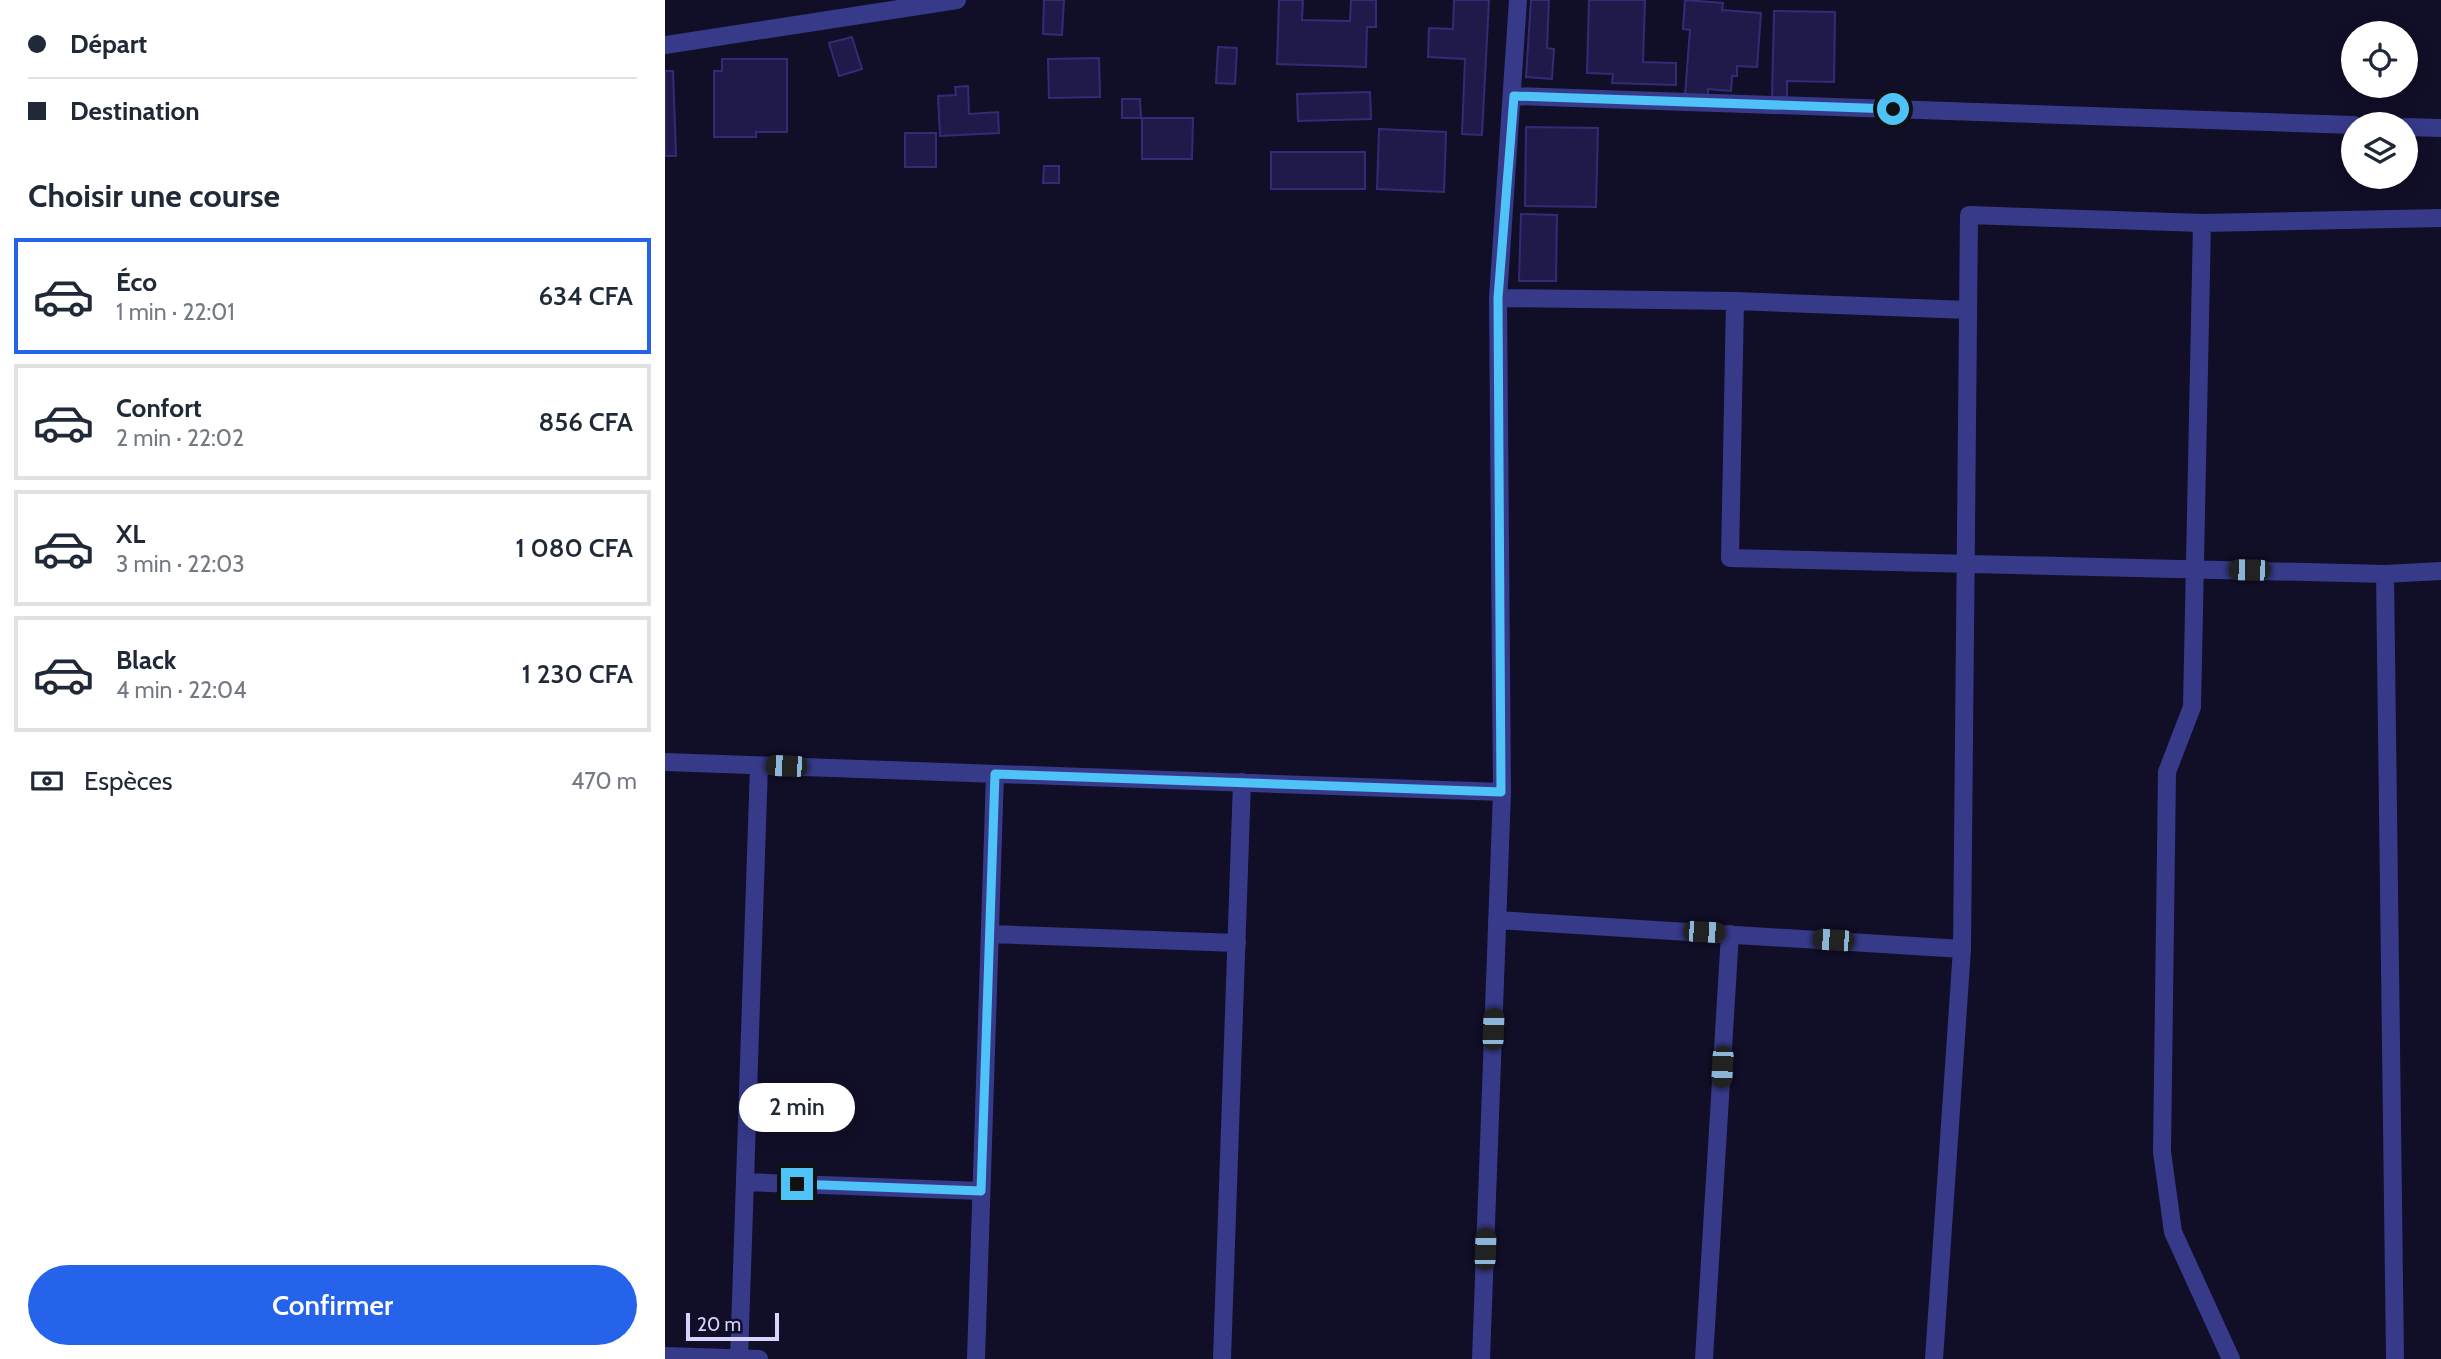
<!DOCTYPE html>
<html lang="fr">
<head>
<meta charset="utf-8">
<style>
	:root { --surface:#fff; --page:#f6f6f7; --text:#1f2937; --muted:#747a83; --line:#e0e1e3; --accent:#2563eb }
	body { margin:0; font-family:Cabin,sans-serif; background:var(--page); color:var(--text); height:100vh; display:flex; flex-direction:column; font-size:26px; white-space:nowrap }
	* { box-sizing:border-box; margin:0 }
	p { font-size:23px; color:var(--muted) }
	.icon { flex:none; width:38px; height:38px; fill:none; stroke:currentColor; stroke-width:2; stroke-linecap:round; stroke-linejoin:round }
	.map { position:relative; flex:1; overflow:hidden }
	.details { display:flex; flex-direction:column; background:var(--surface); width:665px }
	.details>* { flex:none }
	.hud { display:grid; align-content:center; height:154px; padding:0 28px; background:var(--surface) }
	.buttons { position:absolute; left:1676px; top:21px; display:grid; gap:14px }
	.buttons a { display:grid; place-items:center; width:77px; height:77px; border-radius:50%; background:var(--surface); box-shadow:0 4px 18px #0003; font-size:35px }
	.scale { position:absolute; left:21px; bottom:18px; width:93px; box-sizing:border-box; padding-left:7px; border:4px solid #d7d5ff; border-top:0; font-size:19px; line-height:24px; white-space:nowrap; color:#d7d5ff; -webkit-text-stroke:5px #110e28; paint-order:stroke }
	.end { position:absolute; width:32px; height:32px; margin:-16px; border:9px solid #4fc3f7; background:#111; box-shadow:0 0 0 4px #111 }
	.from { border-radius:50% }
	.bubble { position:absolute; height:49px; border-radius:24px; background:var(--surface); box-shadow:0 4px 18px #0003; font-size:23px; font-weight:600; line-height:49px; text-align:center }
	.car { position:absolute; width:21px; height:42px; margin:-21px -10px; border-radius:9px; box-shadow:0 0 5px 2px #0007; background:linear-gradient(#222 24%,#8ab4d8 0 40%,#222 0 76%,#8ab4d8 0 86%,#222 0) }
	.hud b { display:flex; align-items:center; gap:24px; height:66px; font-size:26px }
	.hud b+b { border-top:2px solid var(--line) }
	.hud i { width:18px; height:18px; background:var(--text) }
	ul { padding:0; list-style:none }
	li { display:flex; align-items:center; gap:21px; height:116px; margin:0 14px 10px; padding:0 14px; border:4px solid var(--line); border-radius:0px }
	li div { flex:1 }
	li b { display:block; font-size:26px }
	li em { font-style:normal; font-weight:600 }
	li.active { border-color:var(--accent) }
	li>.icon { width:63px; height:63px; stroke-width:1.5 }
	h2 { padding:0 28px; font-size:32px; line-height:84px }
	.pay { display:flex; align-items:center; gap:18px; height:77px; padding:0 28px; font-size:26px }
	.pay p { margin-inline-start:auto }
	.primary-button { display:flex; gap:14px; margin-top:auto; padding:14px 28px }
	.primary-button a { flex:1; height:80px; border-radius:42px; background:var(--accent); color:#fff; font-size:28px; font-weight:600; line-height:80px; text-align:center }
	main { display:flex; flex:1; min-height:0 }
	.map>svg:first-child { display:block }
	.building { fill:#201a4a; stroke:#342b77; stroke-width:2 }
	.lines { fill:none; stroke-linecap:round; stroke-linejoin:round }
	.minor { stroke:#373a89; stroke-width:18 }
	.route { stroke:#4fc3f7; stroke-width:9 }
</style>
</head>
<body>
<main>
<section class="details">
<div class="hud">
<b><i class="from"></i>Départ</b>
<b><i></i>Destination</b>
</div>
<h2>Choisir une course</h2>
<ul>
<li class="active"><svg class="icon" aria-label="car" viewBox="0 0 24 24"><path d="M5 17H2v-5l4-1 3-4h7l3 4 3 1v5h-3M9 17h6M6 11h13"/><circle cx="7" cy="17" r="2"/><circle cx="17" cy="17" r="2"/></svg><div><b>Éco</b><p>1 min · 22:01</p></div><em>634 CFA</em></li>
<li><svg class="icon" aria-label="car" viewBox="0 0 24 24"><path d="M5 17H2v-5l4-1 3-4h7l3 4 3 1v5h-3M9 17h6M6 11h13"/><circle cx="7" cy="17" r="2"/><circle cx="17" cy="17" r="2"/></svg><div><b>Confort</b><p>2 min · 22:02</p></div><em>856 CFA</em></li>
<li><svg class="icon" aria-label="car" viewBox="0 0 24 24"><path d="M5 17H2v-5l4-1 3-4h7l3 4 3 1v5h-3M9 17h6M6 11h13"/><circle cx="7" cy="17" r="2"/><circle cx="17" cy="17" r="2"/></svg><div><b>XL</b><p>3 min · 22:03</p></div><em>1 080 CFA</em></li>
<li><svg class="icon" aria-label="car" viewBox="0 0 24 24"><path d="M5 17H2v-5l4-1 3-4h7l3 4 3 1v5h-3M9 17h6M6 11h13"/><circle cx="7" cy="17" r="2"/><circle cx="17" cy="17" r="2"/></svg><div><b>Black</b><p>4 min · 22:04</p></div><em>1 230 CFA</em></li>
</ul>
<div class="pay"><svg class="icon" aria-label="cash" viewBox="0 0 24 24"><path d="M3 7h18v10H3z"/><circle cx="12" cy="12" r="2"/></svg>Espèces<p>470 m</p></div>
<div class="primary-button"><a>Confirmer</a></div>
</section>
<div class="map">
<svg width="1776" height="1359" viewBox="0 0 1776 1359">
	<rect width="100%" height="100%" fill="#110e28"/>
	<path class="building" d="M379 0H399L397 35 378 34Z
		M614 0H638L637 20 685 21 686 0H711V27H702L701 67 612 64Z
		M789 0H824L817 135 797 134 800 59 763 57 764 28 788 29Z
		M866 0H884L882 48 889 49 887 79 861 77Z
		M924 0H980L978 62 1011 63V85L947 83 948 74 922 73Z
		M1020 0 1058 3 1057 10 1096 13 1092 67 1072 66V76H1067L1066 91 1043 89V96L1020 95 1025 30 1018 29Z
		M1109 11 1170 12 1169 82 1122 81V100L1107 99Z
		M187 37 197 69 174 76 164 43Z
		M553 47 572 48 570 84 551 83Z
		M434 58 435 97 384 98 383 59Z
		M57 59H122V132H91V137H49V71H57Z
		M0 71H8L11 156H0Z
		M303 86 304 114 333 112 334 133 275 136 273 96 291 95 290 87Z
		M705 92 706 119 633 121 632 94Z
		M457 99H475L476 118H457Z
		M477 118H528L527 159H477Z
		M861 127 933 128 931 207 860 206Z
		M714 129 781 132 779 192 712 189Z
		M240 133H271V167H240Z
		M606 152H700V189H606Z
		M379 166H394V183H378Z
		M856 214 892 215 891 281H854Z"/>
	<g class="lines">
		<path class="minor" d="M0 45 292 0
			M849 96 1689 125
			M1741 127 1776 128
			M1537 223 1527 707 1502 772 1497 1152 1508 1232 1566 1359
			M833 298 1070 301 1303 310
			M1070 301 1065 558 1720 574 1776 571
			M1720 574 1730 1359
			M0 762 837 792
			M832 920 1297 949
			M325 934 572 943
			M80 1182 316 1191
			M0 1356 94 1359
			M74 1358 94 766
			M311 1359 330 774
			M557 1359 577 782
			M816 1359 837 792 833 298 853 0
			M1039 1359 1065 934
			M1269 1359 1297 949 1304 215 1537 223 1776 218"/>
	</g>
	<g class="lines">
		<path class="route" d="M132 1184 316 1191 330 774 836 792 833 298 849 96 1228 109"/>
	</g>
</svg>
<div class="buttons">
<a><svg class="icon" aria-label="locate" viewBox="0 0 24 24"><circle cx="12" cy="12" r="6"/><path d="M12 2v4M12 18v4M2 12h4M18 12h4"/></svg></a>
<a><svg class="icon" aria-label="layers" viewBox="0 0 24 24"><path d="M12 4l9 5-9 5-9-5zM3 14l9 5 9-5"/></svg></a>
</div>
<div class="scale">20 m</div>
<i class="end from" style="left:1228px;top:109px"></i>
<i class="end" style="left:132px;top:1184px"></i>
<div class="bubble" style="left:74px;top:1083px;width:116px">2 min</div>
<i class="car" style="left:1584px;top:570px;rotate:271deg"></i>
<i class="car" style="left:121px;top:766px;rotate:272deg"></i>
<i class="car" style="left:1039px;top:932px;rotate:93deg"></i>
<i class="car" style="left:1168px;top:940px;rotate:274deg"></i>
<i class="car" style="left:828px;top:1029px;rotate:2deg"></i>
<i class="car" style="left:1057px;top:1067px;rotate:183deg"></i>
<i class="car" style="left:820px;top:1249px;rotate:2deg"></i>
</div>
</main>
</body>
</html>
